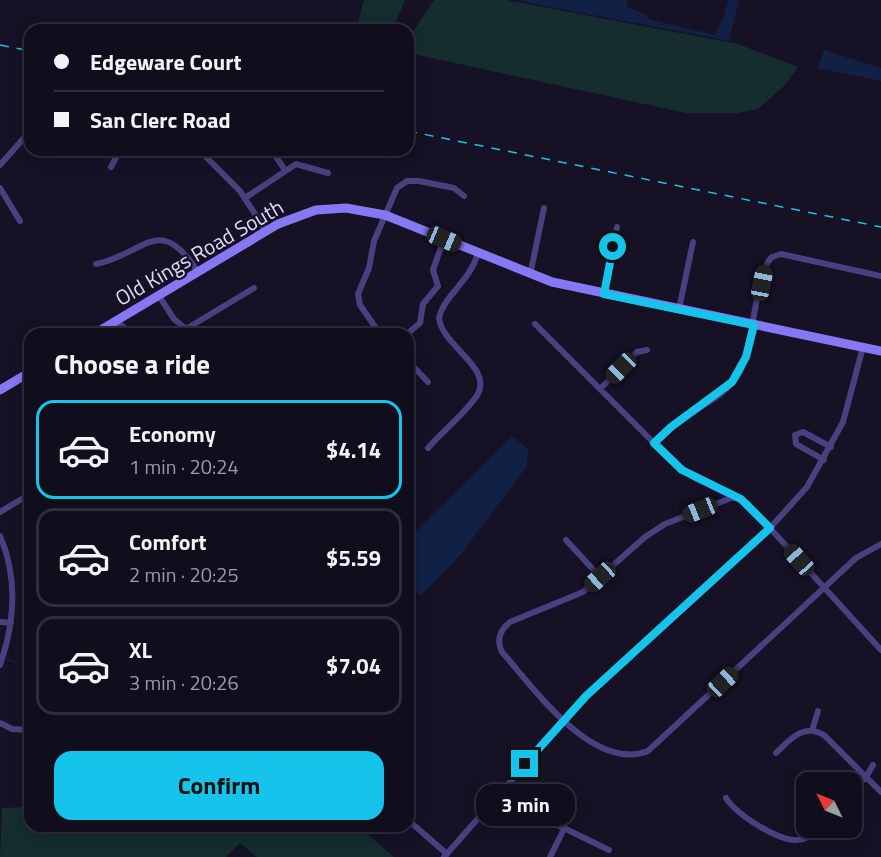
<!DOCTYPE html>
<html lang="en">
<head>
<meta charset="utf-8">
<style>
	:root { --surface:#100d1c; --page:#191625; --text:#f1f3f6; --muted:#9c9ca3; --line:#302d3b; --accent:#16c4eb }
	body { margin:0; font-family:"Titillium Web",sans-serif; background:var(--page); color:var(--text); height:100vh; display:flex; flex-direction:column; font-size:22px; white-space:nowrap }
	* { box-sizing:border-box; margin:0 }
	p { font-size:20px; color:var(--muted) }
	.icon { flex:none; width:33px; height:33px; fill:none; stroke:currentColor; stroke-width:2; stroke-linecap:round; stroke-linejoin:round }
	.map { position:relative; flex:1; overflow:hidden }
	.sheet { position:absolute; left:24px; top:328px; width:390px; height:504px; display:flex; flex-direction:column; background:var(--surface); border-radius:18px; box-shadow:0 3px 15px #0003,0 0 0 2px var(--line) }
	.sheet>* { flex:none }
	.top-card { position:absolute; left:24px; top:24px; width:390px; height:132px; border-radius:18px; box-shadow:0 3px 15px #0003,0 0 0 2px var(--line); display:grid; align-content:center; height:132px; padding:0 30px; background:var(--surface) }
	.needle { width:39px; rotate:313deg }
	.fabs { position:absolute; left:796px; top:772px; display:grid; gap:12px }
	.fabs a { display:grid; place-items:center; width:66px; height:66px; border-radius:12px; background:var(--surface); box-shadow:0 3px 15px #0003,0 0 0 2px var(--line); font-size:30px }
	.end { position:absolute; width:27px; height:27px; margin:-14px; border:8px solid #16c4eb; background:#111; box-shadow:0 0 0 3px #111 }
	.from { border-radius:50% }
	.bubble { position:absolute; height:42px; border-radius:18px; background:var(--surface); box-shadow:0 3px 15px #0003,0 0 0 2px var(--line); font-size:20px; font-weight:700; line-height:42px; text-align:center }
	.car { position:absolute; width:18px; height:36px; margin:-18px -9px; border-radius:8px; box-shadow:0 0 4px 2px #0007; background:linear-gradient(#222 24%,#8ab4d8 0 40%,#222 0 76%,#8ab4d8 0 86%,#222 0) }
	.top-card b { display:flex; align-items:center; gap:21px; height:57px; font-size:22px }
	.top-card b+b { border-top:2px solid var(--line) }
	.top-card i { width:15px; height:15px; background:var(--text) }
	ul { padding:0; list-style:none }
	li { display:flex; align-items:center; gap:18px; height:99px; margin:0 12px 9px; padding:0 18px; border:3px solid var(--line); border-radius:18px }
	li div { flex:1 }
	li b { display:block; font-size:22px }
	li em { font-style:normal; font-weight:700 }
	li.active { border-color:var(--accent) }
	li>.icon { width:54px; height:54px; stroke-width:1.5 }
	h2 { padding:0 30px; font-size:27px; line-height:72px }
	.button { display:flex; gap:12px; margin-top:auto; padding:12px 30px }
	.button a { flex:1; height:69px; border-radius:18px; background:var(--accent); color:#111; font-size:24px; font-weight:700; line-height:69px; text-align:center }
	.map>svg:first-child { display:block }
	.green { fill:#152d2f }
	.water { fill:#112045 }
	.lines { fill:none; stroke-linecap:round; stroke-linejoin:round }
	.stream { stroke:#112045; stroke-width:1.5 }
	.street { stroke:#484180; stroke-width:6 }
	.secondary { stroke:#8678f3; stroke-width:9 }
	.rail { stroke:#16c4eb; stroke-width:1.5; stroke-dasharray:9 8; stroke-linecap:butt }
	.route { stroke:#16c4eb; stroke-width:8 }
	.labels { text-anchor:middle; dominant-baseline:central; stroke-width:4.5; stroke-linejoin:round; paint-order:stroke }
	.street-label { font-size:21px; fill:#e0d9fc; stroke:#161125 }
</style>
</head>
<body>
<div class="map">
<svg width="881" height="857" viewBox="0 0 881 857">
	<rect width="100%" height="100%" fill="#161125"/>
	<path class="green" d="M364 0H405L392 30H356Z
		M434 0H507L738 44 798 67 784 86 758 109 737 113H686L408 53V39Z
		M30 805V826L359 827 394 857H257L240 843 226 857H0L2 808 28 807Z"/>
	<path class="water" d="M514 0H627V7L645 14 649 19 715 35 723 19 728 0 739 1 729 41Z
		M824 50 881 68V81L818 68Z
		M512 436 528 449 527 466 461 554 422 595 419 596 408 579V539Z"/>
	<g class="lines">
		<path class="stream" d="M5 658 17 663"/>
		<path class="street" d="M199 150 240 191 266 231
			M274 154 285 170
			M0 165 30 131
			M111 167 120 150
			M0 188 20 221
			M245 198 296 164 328 173
			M96 264C144 255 159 211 198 272
			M530 275 544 208
			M604 294 617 227
			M159 296 174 319 192 334
			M679 309 693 242
			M116 321 132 334
			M535 324 674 463 695 478 748 504 881 650
			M186 329 254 288
			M380 334 360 305 358 294 369 268 374 241 397 188 407 181H419L454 188 464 196
			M407 334 420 323 423 304 438 286 433 270 444 239
			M408 361 428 382
			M600 389 637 352 647 350
			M654 443C663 435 672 426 682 419 701 406 728 394 740 372 753 347 756 270 772 257L781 254 881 276
			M428 448C443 431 463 415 476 397 496 368 442 347 439 318 444 295 470 282 478 253
			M824 460 796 444 795 435 803 432 831 447
			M736 496 665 524 645 537 583 592 510 622C500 630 496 640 502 652 533 687 593 773 648 751L856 558 881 544
			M0 512 30 494
			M0 536C18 578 15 622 0 665
			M566 540 600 577
			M0 622 11 623
			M0 723 12 729 30 730
			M812 731 818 711
			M776 753C790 739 805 722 825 736L881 792
			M852 791 866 777 873 765
			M498 796 609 850
			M726 798C736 814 774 838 793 840 804 841 812 836 818 828
			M408 820 447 854
			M444 857 586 696 770 528 807 487 843 422 863 347
			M550 857 564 829"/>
		<path class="secondary" d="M94 334 278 224 316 210 346 208 385 215 552 282 881 351
			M0 390 30 372"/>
		<path class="rail" d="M0 45 30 51
			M408 131 881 227"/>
	</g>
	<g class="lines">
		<path class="route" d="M525 764 586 696 770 528 741 499 682 470 654 443 671 427 732 382 746 357 754 325 604 294 613 247"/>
	</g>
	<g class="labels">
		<g class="street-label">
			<text transform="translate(199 252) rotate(-30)">Old Kings Road South</text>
		</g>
	</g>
</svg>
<div class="fabs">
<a><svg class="needle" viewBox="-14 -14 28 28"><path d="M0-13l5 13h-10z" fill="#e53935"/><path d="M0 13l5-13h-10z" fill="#9c9ca3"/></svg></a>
</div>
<i class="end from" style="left:613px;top:247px"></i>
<i class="end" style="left:525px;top:764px"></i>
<div class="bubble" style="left:476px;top:784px;width:99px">3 min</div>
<i class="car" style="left:444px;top:239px;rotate:113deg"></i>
<i class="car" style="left:762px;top:283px;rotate:11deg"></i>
<i class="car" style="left:621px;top:368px;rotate:225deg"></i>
<i class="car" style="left:700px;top:510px;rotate:248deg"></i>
<i class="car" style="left:799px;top:560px;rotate:318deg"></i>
<i class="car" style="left:600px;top:577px;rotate:228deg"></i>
<i class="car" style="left:723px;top:682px;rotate:47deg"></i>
<div class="top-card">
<b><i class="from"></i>Edgeware Court</b>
<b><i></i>San Clerc Road</b>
</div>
<section class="sheet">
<h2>Choose a ride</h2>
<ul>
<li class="active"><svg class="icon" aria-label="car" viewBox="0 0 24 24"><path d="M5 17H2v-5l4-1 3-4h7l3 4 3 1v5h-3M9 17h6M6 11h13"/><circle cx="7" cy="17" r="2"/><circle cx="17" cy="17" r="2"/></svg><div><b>Economy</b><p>1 min · 20:24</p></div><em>$4.14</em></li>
<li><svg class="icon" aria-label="car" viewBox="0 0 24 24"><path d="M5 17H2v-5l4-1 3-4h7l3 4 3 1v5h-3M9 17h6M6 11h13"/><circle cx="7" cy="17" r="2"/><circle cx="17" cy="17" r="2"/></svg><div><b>Comfort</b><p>2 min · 20:25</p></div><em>$5.59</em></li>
<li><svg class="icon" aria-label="car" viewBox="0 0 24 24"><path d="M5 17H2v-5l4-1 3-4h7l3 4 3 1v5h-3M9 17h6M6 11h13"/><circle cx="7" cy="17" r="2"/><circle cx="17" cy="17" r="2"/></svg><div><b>XL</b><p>3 min · 20:26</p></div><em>$7.04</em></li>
</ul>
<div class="button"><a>Confirm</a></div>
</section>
</div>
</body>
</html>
